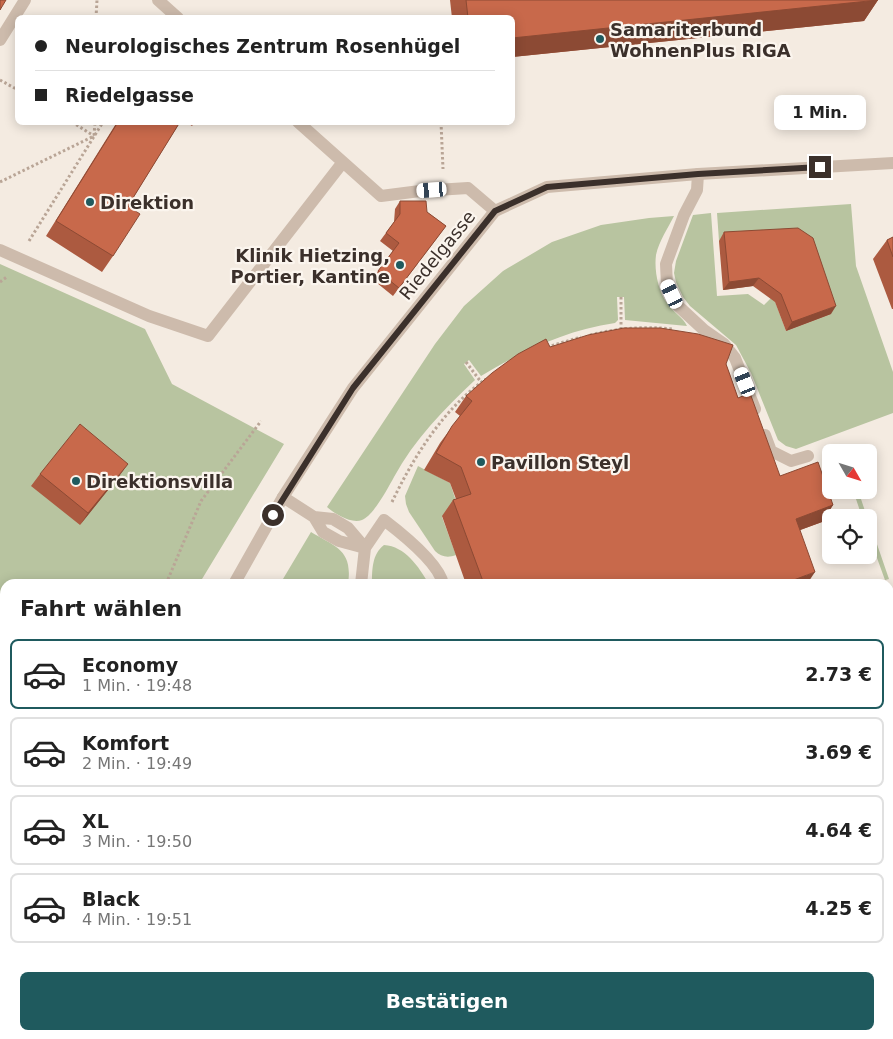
<!DOCTYPE html>
<html lang="de">
<head>
<meta charset="utf-8">
<style>
	:root { --surface:#fff; --page:#f2f2f2; --text:#222; --muted:#767676; --line:#e0e0e0; --accent:#1f5a5e }
	body { margin:0; font-family:"DejaVu Sans",sans-serif; background:var(--page); color:var(--text); height:100vh; display:flex; flex-direction:column; font-size:19px; white-space:nowrap }
	* { box-sizing:border-box; margin:0 }
	p { font-size:16px; color:var(--muted) }
	.icon { flex:none; width:28px; height:28px; fill:none; stroke:currentColor; stroke-width:2; stroke-linecap:round; stroke-linejoin:round }
	.map { position:relative; flex:1; overflow:hidden }
	.drawer { position:absolute; left:0px; top:579px; width:894px; height:461px; display:flex; flex-direction:column; background:var(--surface); border-radius:15px 15px 0 0; box-shadow:0 2px 12px #0003 }
	.drawer>* { flex:none }
	.hud { position:absolute; left:15px; top:15px; width:500px; height:110px; border-radius:8px; box-shadow:0 2px 12px #0003; display:grid; align-content:center; height:110px; padding:0 20px; background:var(--surface) }
	.needle { width:32px; rotate:129deg }
	.controls { position:absolute; left:822px; top:444px; display:grid; gap:10px }
	.controls a { display:grid; place-items:center; width:55px; height:55px; border-radius:8px; background:var(--surface); box-shadow:0 2px 12px #0003; font-size:25px }
	.end { position:absolute; width:22px; height:22px; margin:-11px; border:6px solid #3b302b; background:#fff; box-shadow:0 0 0 2px #fff }
	.from { border-radius:50% }
	.bubble { position:absolute; height:35px; border-radius:8px; background:var(--surface); box-shadow:0 2px 12px #0003; font-size:16px; font-weight:600; line-height:35px; text-align:center }
	.car { position:absolute; width:15px; height:30px; margin:-15px -8px; border-radius:6px; box-shadow:0 0 4px 1px #0007; background:linear-gradient(#fff 24%,#345 0 40%,#fff 0 76%,#345 0 86%,#fff 0) }
	.hud b { display:flex; align-items:center; gap:18px; height:48px; font-size:19px }
	.hud b+b { border-top:1px solid var(--line) }
	.hud i { width:12px; height:12px; background:var(--text) }
	ul { padding:0; list-style:none }
	li { display:flex; align-items:center; gap:15px; height:70px; margin:0 10px 8px; padding:0 10px; border:2px solid var(--line); border-radius:8px }
	li div { flex:1 }
	li b { display:block; font-size:19px }
	li em { font-style:normal; font-weight:600 }
	li.active { border-color:var(--accent) }
	li>.icon { width:45px; height:45px; stroke-width:1.5 }
	h2 { padding:0 20px; font-size:22px; line-height:60px }
	.primary-button { display:flex; gap:10px; margin-top:auto; padding:10px 20px }
	.primary-button a { flex:1; height:58px; border-radius:8px; background:var(--accent); color:#fff; font-size:20px; font-weight:600; line-height:58px; text-align:center }
	.map>svg:first-child { display:block }
	.green { fill:#b8c4a0 }
	.lines { fill:none; stroke-linecap:round; stroke-linejoin:round }
	.path { stroke:#b9a596; stroke-width:3; stroke-dasharray:2.5 2.5; stroke-linecap:butt }
	.lane { stroke:#cdbbac; stroke-width:12 }
	.street { stroke:#cdbbac; stroke-width:12 }
	.wall { fill:#ac5a40 }
	.shaded-wall { fill:#8c4a34 }
	.building { fill:#c8694b; stroke:#8c4a34 }
	.route { stroke:#3b302b; stroke-width:6 }
	.poi-dot { fill:#1f5a5e; stroke:#fbf5ee; stroke-width:2 }
	.labels { text-anchor:middle; dominant-baseline:central; stroke-width:4.5; stroke-linejoin:round; paint-order:stroke }
	.poi-label { font-size:18px; font-weight:bold; fill:#3b302b; stroke:#fbf5ee; text-anchor:start }
	.street-label { font-size:18px; fill:#3b302b; stroke:#fbf5ee }
</style>
</head>
<body>
<div class="map">
<svg width="893" height="1039" viewBox="0 0 893 1039">
	<rect width="100%" height="100%" fill="#f4ebe1"/>
	<path class="green" d="M851 204 856 266 893 372V413L796 449 786 446 778 440 751 373 736 345 690 306 683 297 676 282 674 273 676 261 693 215 711 213 717 296 748 294 764 305 773 296 786 331 831 314 792 236 719 241 717 213Z
		M674 216C668 228 659 241 656 255 654 270 658 291 667 303 672 311 683 317 687 326L625 320 624 297H617L618 320 615 323C566 330 523 351 481 376L469 360 464 364 475 380C444 409 414 440 394 477 388 488 373 516 362 520 351 524 335 514 327 507L435 344 464 306 503 271 552 242 601 225 649 218Z
		M0 264 145 329 172 384 284 444 199 584H5V936L0 946Z
		M418 466 450 483 459 510 442 517 456 555C448 558 441 557 435 551L409 512 406 504 405 496Z
		M853 490H858L867 517H862Z
		M869 521 889 579 885 580 869 536Z
		M311 532C336 547 353 550 348 584H280Z
		M384 545C405 546 419 567 429 584H372C372 570 372 554 384 545Z
		M893 737V900L889 902V739Z
		M28 1035H167L174 1039H26Z
		M231 1035H532L534 1038 540 1035H555L557 1039H238Z"/>
	<g class="lines">
		<path class="path" d="M96 18 97 0
			M0 80 18 90
			M72 122 94 136
			M441 122 443 169
			M0 182 94 136 95 122
			M29 241 103 122
			M0 282 8 276
			M621 297V328
			M590 335C619 328 643 326 673 329
			M547 347 581 337
			M466 362 481 382
			M392 502C414 456 444 408 486 379
			M166 584 201 501 261 421
			M889 728 893 726
			M0 835 5 829
			M341 1035 342 1039"/>
		<path class="lane" d="M158 0 178 18
			M0 40 25 0
			M298 122 381 196 420 191 468 188 495 211
			M698 174 697 190 684 215 666 264 667 285 676 304 704 330 724 344 735 358 755 409
			M0 250 149 316 208 336 343 162
			M765 435 771 451 791 461 808 456
			M283 497 314 517 333 519 348 528 365 548 339 541 323 532 314 517
			M361 584 365 548 384 520C401 533 439 563 443 584
			M889 670 893 681
			M188 1035 196 1039"/>
		<path class="street" d="M234 584 283 497 353 388 495 211 547 187 698 174 893 163
			M0 1006 5 997"/>
	</g>
	<path class="wall" d="M450 0H878L864 21 512 57V18H452Z
		M117 122H180L128 206 113 256 102 272 46 236Z
		M186 122H195L192 126Z
		M400 201 427 212 446 226 393 296 372 279 393 251 380 241 394 222 395 209Z
		M724 232 831 314 786 331 775 302 753 286 723 290 719 241Z
		M893 237V309H892L873 259 887 240Z
		M550 347 726 364 738 398 780 476 833 505 822 522 800 530 807 584H466L442 516 453 500 456 499 450 483 424 470 440 443 460 416 455 412 466 396Z
		M40 474 120 475 80 525 31 486Z
		M629 1035H677L666 1039H630Z
		M849 1035H889L893 1039H850Z"/>
	<path class="shaded-wall" d="M878 0 864 21 512 57V38Z
		M759 278 753 286 723 290 729 282Z
		M836 306 831 314 786 331 792 322Z
		M128 464 120 475 80 525 88 513Z
		M833 505 822 522 784 536 796 519Z
		M815 572 807 584H783Z
		M643 1035H652L650 1039H640Z
		M655 1035H677L666 1039H652Z"/>
	<path class="building" d="M0 0H6L0 10Z
		M466 0H878L512 38V18H468Z
		M118 122H180L128 206 140 214 113 256 56 221Z
		M400 201H426L427 212 446 226 399 288 378 271 399 243 386 233 400 214Z
		M798 228 813 238 836 306 792 322 781 294 759 278 729 282 724 232Z
		M893 237V257L887 240Z
		M624 328H660L698 334 733 345 726 364 730 375 738 398 750 393 780 476 818 462 833 505 796 519 815 572 783 584H770L768 581 760 584H484L453 500 471 494 461 467 436 453 452 426 472 401 466 396 492 373 518 354 546 339 550 347 588 335Z
		M80 424 128 464 88 513 40 474Z
		M893 888V1039H868L866 1035H889V890Z"/>
	<g class="lines">
		<path class="route" d="M273 515 353 388 495 211 547 187 698 174 820 167"/>
	</g>
	<g class="poi-dot">
		<circle cx="600" cy="39" r="5"/>
		<circle cx="90" cy="202" r="5"/>
		<circle cx="400" cy="265" r="5"/>
		<circle cx="481" cy="462" r="5"/>
		<circle cx="76" cy="481" r="5"/>
	</g>
	<g class="labels">
		<g class="poi-label">
			<text x="610" y="29">Samariterbund<tspan x="610" dy="21">WohnenPlus RIGA</tspan></text>
			<text x="100" y="202">Direktion</text>
			<text x="390" y="255" text-anchor="end">Klinik Hietzing,<tspan x="390" dy="21">Portier, Kantine</tspan></text>
			<text x="491" y="462">Pavillon Steyl</text>
			<text x="86" y="481">Direktionsvilla</text>
		</g>
		<g class="street-label">
			<text transform="translate(437 255) rotate(-51)">Riedelgasse</text>
		</g>
	</g>
</svg>
<div class="controls">
<a><svg class="needle" viewBox="-14 -14 28 28"><path d="M0-13l5 13h-10z" fill="#e53935"/><path d="M0 13l5-13h-10z" fill="#767676"/></svg></a>
<a><svg class="icon" aria-label="locate" viewBox="0 0 24 24"><circle cx="12" cy="12" r="6"/><path d="M12 2v4M12 18v4M2 12h4M18 12h4"/></svg></a>
</div>
<i class="end from" style="left:273px;top:515px"></i>
<i class="end" style="left:820px;top:167px"></i>
<div class="bubble" style="left:774px;top:95px;width:92px">1 Min.</div>
<i class="car" style="left:432px;top:190px;rotate:266deg"></i>
<i class="car" style="left:672px;top:294px;rotate:335deg"></i>
<i class="car" style="left:745px;top:382px;rotate:338deg"></i>
<div class="hud">
<b><i class="from"></i>Neurologisches Zentrum Rosenhügel</b>
<b><i></i>Riedelgasse</b>
</div>
<section class="drawer">
<h2>Fahrt wählen</h2>
<ul>
<li class="active"><svg class="icon" aria-label="car" viewBox="0 0 24 24"><path d="M5 17H2v-5l4-1 3-4h7l3 4 3 1v5h-3M9 17h6M6 11h13"/><circle cx="7" cy="17" r="2"/><circle cx="17" cy="17" r="2"/></svg><div><b>Economy</b><p>1 Min. · 19:48</p></div><em>2.73 €</em></li>
<li><svg class="icon" aria-label="car" viewBox="0 0 24 24"><path d="M5 17H2v-5l4-1 3-4h7l3 4 3 1v5h-3M9 17h6M6 11h13"/><circle cx="7" cy="17" r="2"/><circle cx="17" cy="17" r="2"/></svg><div><b>Komfort</b><p>2 Min. · 19:49</p></div><em>3.69 €</em></li>
<li><svg class="icon" aria-label="car" viewBox="0 0 24 24"><path d="M5 17H2v-5l4-1 3-4h7l3 4 3 1v5h-3M9 17h6M6 11h13"/><circle cx="7" cy="17" r="2"/><circle cx="17" cy="17" r="2"/></svg><div><b>XL</b><p>3 Min. · 19:50</p></div><em>4.64 €</em></li>
<li><svg class="icon" aria-label="car" viewBox="0 0 24 24"><path d="M5 17H2v-5l4-1 3-4h7l3 4 3 1v5h-3M9 17h6M6 11h13"/><circle cx="7" cy="17" r="2"/><circle cx="17" cy="17" r="2"/></svg><div><b>Black</b><p>4 Min. · 19:51</p></div><em>4.25 €</em></li>
</ul>
<div class="primary-button"><a>Bestätigen</a></div>
</section>
</div>
</body>
</html>
